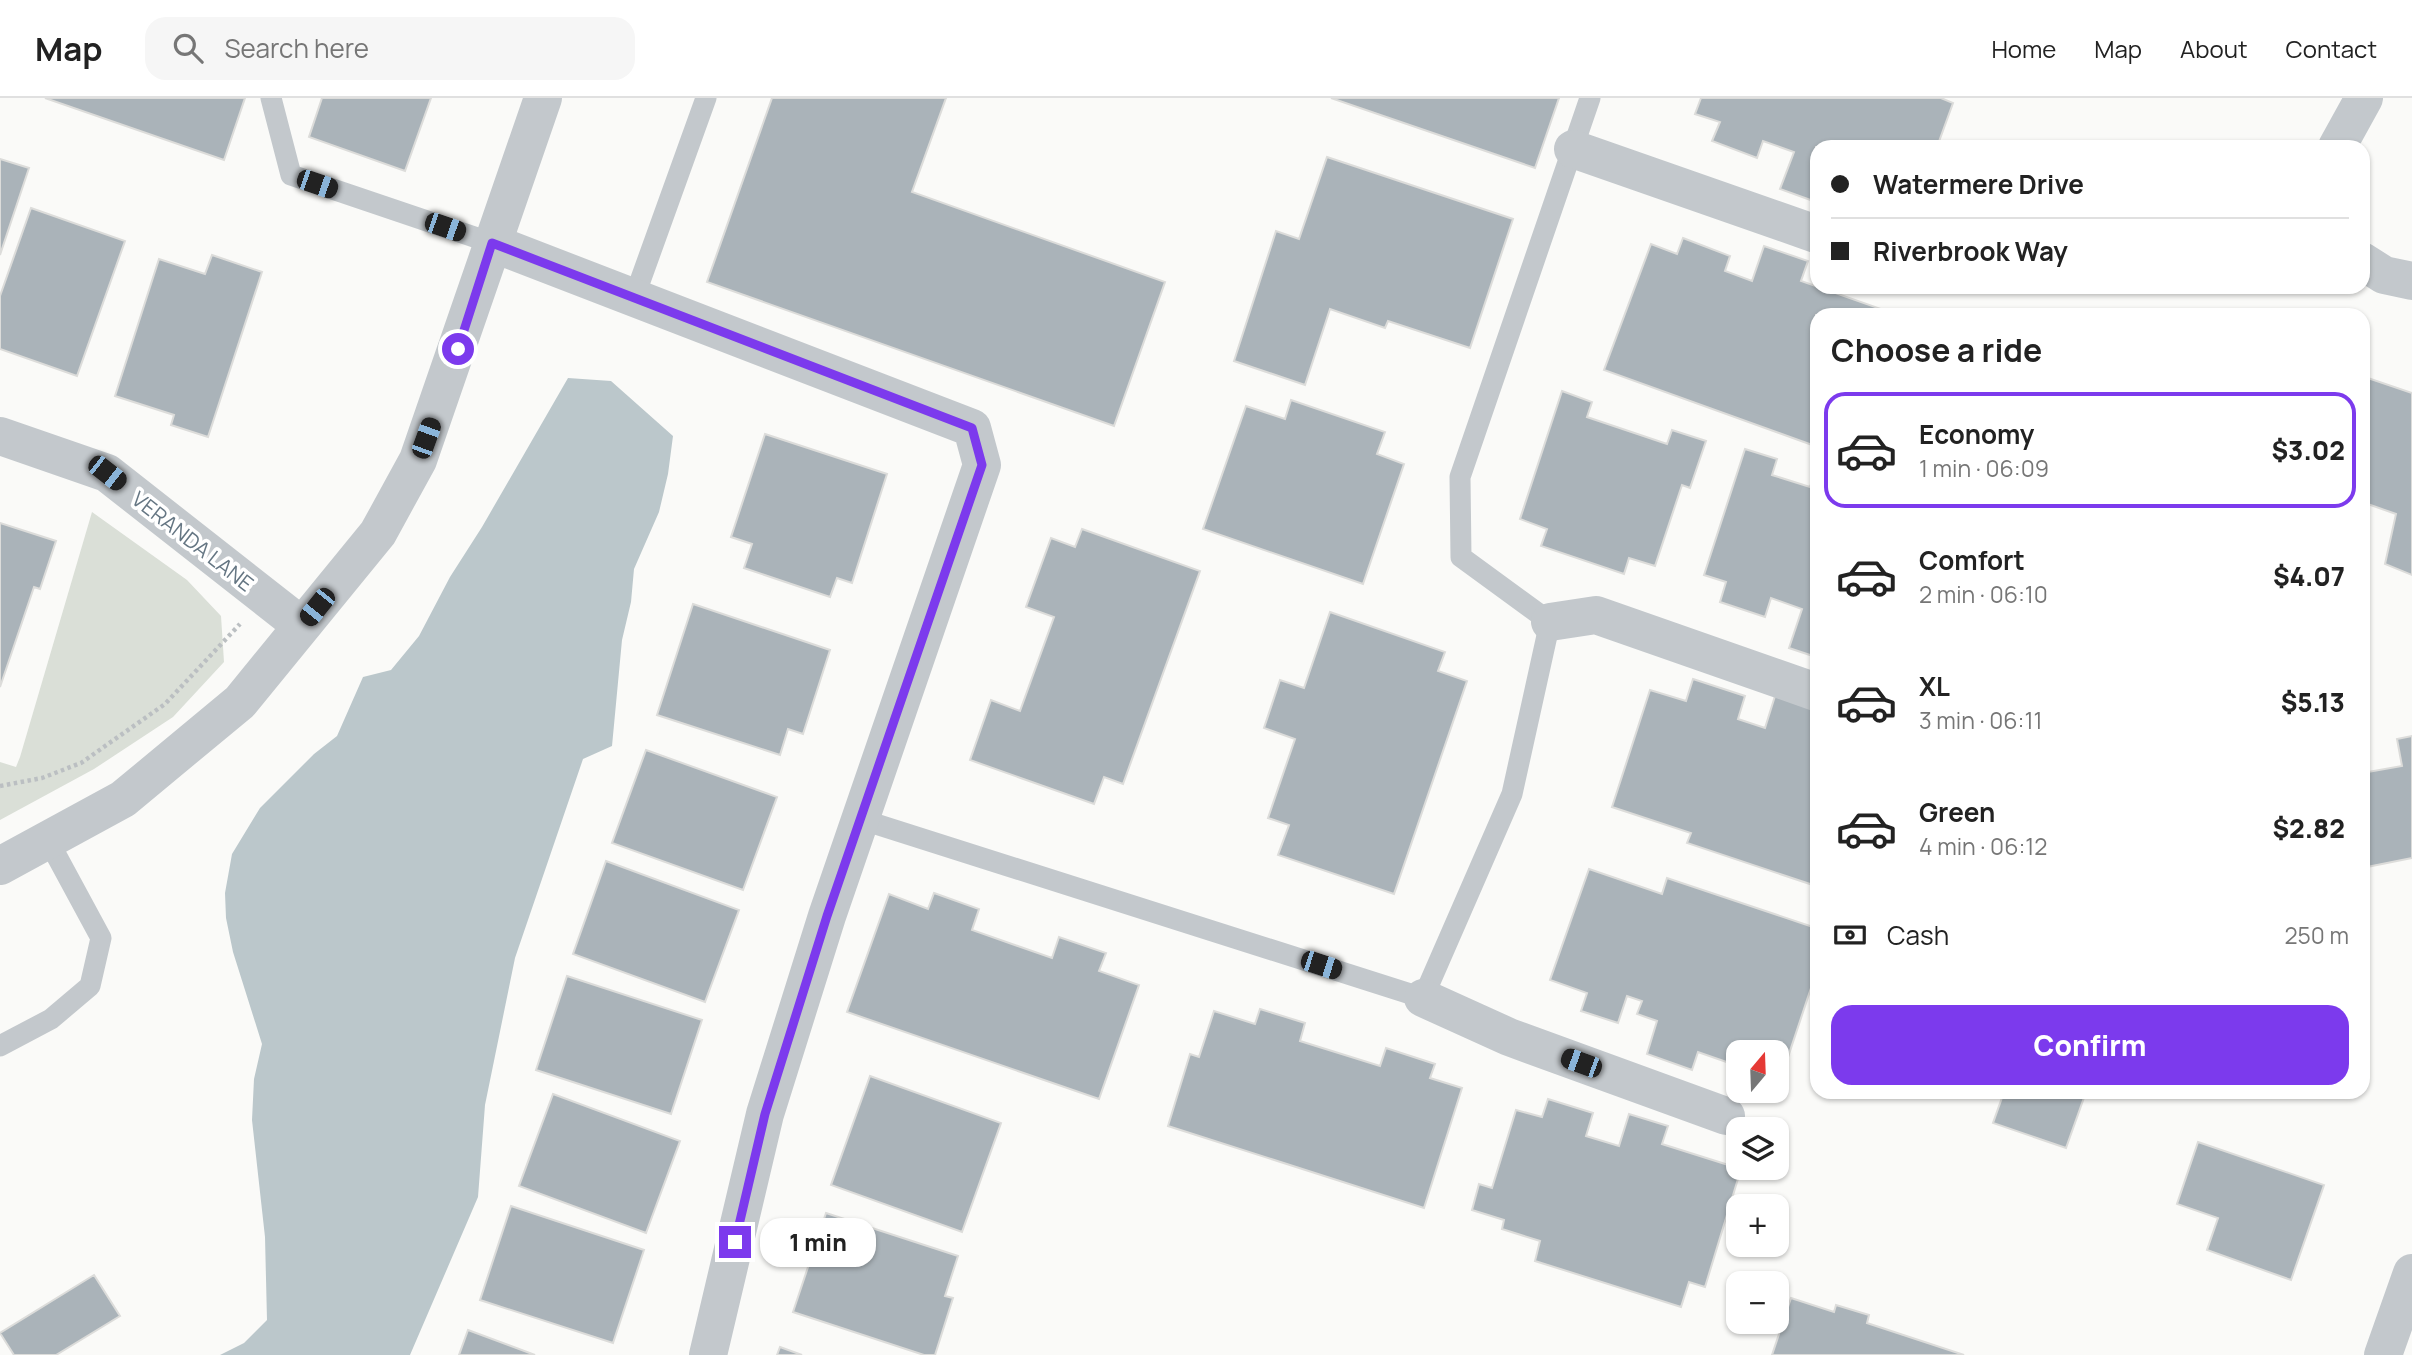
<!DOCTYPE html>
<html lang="en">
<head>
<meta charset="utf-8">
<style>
	:root { --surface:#fff; --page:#f6f6f6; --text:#222; --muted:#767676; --line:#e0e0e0; --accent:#7c3aed }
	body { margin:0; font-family:Manrope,sans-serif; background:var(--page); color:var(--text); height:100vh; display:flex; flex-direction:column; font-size:26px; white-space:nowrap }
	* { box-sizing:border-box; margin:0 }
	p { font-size:23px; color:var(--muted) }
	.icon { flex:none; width:38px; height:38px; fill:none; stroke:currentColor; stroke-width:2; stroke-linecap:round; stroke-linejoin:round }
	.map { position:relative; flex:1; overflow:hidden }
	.panel { position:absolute; left:1810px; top:210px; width:560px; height:791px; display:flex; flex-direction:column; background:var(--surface); border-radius:21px; box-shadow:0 2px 5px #0004 }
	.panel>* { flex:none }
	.hud { position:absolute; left:1810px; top:42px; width:560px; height:154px; border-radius:21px; box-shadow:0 2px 5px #0004; display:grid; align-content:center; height:154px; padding:0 21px; background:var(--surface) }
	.needle { width:46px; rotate:19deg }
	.controls { position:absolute; left:1726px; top:942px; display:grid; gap:14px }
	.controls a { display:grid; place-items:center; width:63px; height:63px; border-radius:14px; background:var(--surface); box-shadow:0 2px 5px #0004; font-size:35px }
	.end { position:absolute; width:32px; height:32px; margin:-16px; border:9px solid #7c3aed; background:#fff; box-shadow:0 0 0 4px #fff }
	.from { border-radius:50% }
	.bubble { position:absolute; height:49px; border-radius:21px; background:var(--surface); box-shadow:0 2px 5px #0004; font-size:23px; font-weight:800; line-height:49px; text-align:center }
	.car { position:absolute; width:21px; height:42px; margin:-21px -10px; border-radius:9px; box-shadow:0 0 5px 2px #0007; background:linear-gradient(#222 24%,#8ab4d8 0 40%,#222 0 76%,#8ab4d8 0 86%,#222 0) }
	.hud b { display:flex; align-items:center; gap:24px; height:66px; font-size:26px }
	.hud b+b { border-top:2px solid var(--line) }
	.hud i { width:18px; height:18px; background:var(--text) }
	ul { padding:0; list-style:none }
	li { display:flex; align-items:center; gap:21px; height:116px; margin:0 14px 10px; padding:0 7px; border:4px solid transparent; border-radius:21px }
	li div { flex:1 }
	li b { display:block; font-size:26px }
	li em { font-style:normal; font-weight:800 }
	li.on { border-color:var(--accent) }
	li>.icon { width:63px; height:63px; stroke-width:1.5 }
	h2 { padding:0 21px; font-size:32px; line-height:84px }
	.pay { display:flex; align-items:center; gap:18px; height:77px; padding:0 21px; font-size:26px }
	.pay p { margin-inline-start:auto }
	.action { display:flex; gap:14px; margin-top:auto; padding:14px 21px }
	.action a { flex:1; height:80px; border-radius:21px; background:var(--accent); color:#fff; font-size:28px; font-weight:800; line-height:80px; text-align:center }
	header { display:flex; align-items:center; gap:42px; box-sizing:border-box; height:98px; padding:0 35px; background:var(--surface); border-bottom:2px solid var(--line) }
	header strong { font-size:33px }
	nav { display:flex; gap:38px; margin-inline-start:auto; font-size:24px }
	.search { width:490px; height:63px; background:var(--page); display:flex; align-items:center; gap:18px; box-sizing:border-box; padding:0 24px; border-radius:21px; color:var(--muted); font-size:26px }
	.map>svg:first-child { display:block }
	.green { fill:#dadfd7 }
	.water { fill:#bbc7cb }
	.building { fill:#aab3b9; stroke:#dcdcda; stroke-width:2 }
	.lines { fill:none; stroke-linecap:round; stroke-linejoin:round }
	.path { stroke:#bbbfc2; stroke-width:4.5; stroke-dasharray:3.5 3.5; stroke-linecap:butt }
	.lane { stroke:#c3c8cc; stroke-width:21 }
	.street { stroke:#c3c8cc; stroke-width:38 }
	.route { stroke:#7c3aed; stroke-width:9 }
	.labels { text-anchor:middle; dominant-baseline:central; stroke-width:7; stroke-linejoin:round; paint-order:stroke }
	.street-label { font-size:21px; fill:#657683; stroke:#fff }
</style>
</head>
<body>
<header>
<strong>Map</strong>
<div class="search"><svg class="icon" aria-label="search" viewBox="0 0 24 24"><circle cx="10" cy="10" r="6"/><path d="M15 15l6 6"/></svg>Search here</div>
<nav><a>Home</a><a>Map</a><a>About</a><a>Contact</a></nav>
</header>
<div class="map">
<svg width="2412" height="1257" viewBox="0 0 2412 1257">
	<rect width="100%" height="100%" fill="#fafaf8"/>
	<path class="green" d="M92 414 187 482 221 518 224 564 173 619 94 671 0 722V664L16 669 20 659Z"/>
	<path class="water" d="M568 280 611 283 673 338 668 376 659 414 634 471 631 504 622 542 612 648 583 661 515 860 485 1007 478 1099 410 1257H220L244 1245 267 1222 265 1139 252 1022 254 981 262 946 233 854 226 820 225 795 232 756 260 710 314 656 337 638 363 579 391 572 419 538 450 479 482 429Z"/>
	<path class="building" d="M45 0H245L224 62Z
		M322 0H431L405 73 309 39Z
		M772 0H946L912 94 1165 184 1114 328 707 184Z
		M1331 0H1559L1535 70Z
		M1701 0H1941L1953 5 1937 49H1816V104L1780 91 1794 54 1763 43 1757 60 1712 43 1720 24 1695 16Z
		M1327 59 1513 121 1470 250 1388 223 1385 230 1330 211 1305 287 1234 263 1276 133 1299 141Z
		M0 61 29 70 0 157Z
		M31 110 125 143 77 278 0 251V198Z
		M1683 140 1730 158 1725 173 1752 183 1764 148 1808 163 1801 183 1881 211 1879 217H1816L1815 348 1604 272 1651 146 1677 156Z
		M212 157 262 174 208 339 171 327 174 317 115 298 159 161 205 176Z
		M2362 278 2412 295V477L2385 466 2396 416 2362 404Z
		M1562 293 1592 304 1587 319 1667 346 1672 332 1706 343 1690 390 1682 387 1655 468 1629 460 1624 476 1541 448 1547 431 1520 421Z
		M1291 302 1385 334 1377 356 1404 366 1363 486 1203 431 1246 308 1285 321Z
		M765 336 887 376 852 485 837 480 830 499 744 470 752 446 731 439Z
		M1745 351 1777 361 1772 377 1810 389 1813 380 1816 381V559L1789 550 1802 511 1771 500 1765 519 1720 504 1726 484 1704 477Z
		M0 425 56 443 40 491 34 489 0 589Z
		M1082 431 1200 473 1123 686 1104 679 1094 706 970 662 991 602 1020 613 1054 519 1026 509 1051 440 1075 449Z
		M693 506 830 552 803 636 788 631 780 657 657 617Z
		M1330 514 1445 554 1438 573 1467 583 1394 796 1278 757 1289 727 1268 720 1295 641 1264 630 1280 582 1304 590Z
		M1693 581 1745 598 1738 621 1765 630 1775 598 1816 612 1812 631 1816 632V788L1687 745 1691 735 1612 709 1650 592 1686 603Z
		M2412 638V760L2362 770V675L2402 668 2397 641Z
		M646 652 777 699 743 792 612 745Z
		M606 763 739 812 705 904 573 856Z
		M1589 771 1662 796 1667 780 1816 830V875L1780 983 1776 981V954H1738V968L1698 954 1692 972 1647 956 1657 923 1637 916 1642 903 1627 898 1618 925 1581 913 1587 895 1550 882Z
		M934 795 979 811 972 832 1052 860 1059 839 1106 855 1099 873 1139 887 1099 1001 847 914 889 796 928 811Z
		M567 878 702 922 671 1016 536 972Z
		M1260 911 1305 925 1300 943 1380 968 1386 950 1435 966 1430 980 1462 990 1424 1110 1168 1028 1190 956 1199 959 1214 913 1255 926Z
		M870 978 1001 1025 962 1134 831 1087Z
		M2004 994H2086L2066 1050 1993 1025Z
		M553 996 680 1043 646 1135 519 1088Z
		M1548 1001 1593 1015 1586 1038 1619 1048 1629 1016 1668 1028 1662 1046 1741 1071 1705 1189 1689 1184 1681 1209 1535 1163 1540 1143 1502 1131 1504 1122 1472 1112 1479 1086 1492 1090 1516 1012 1542 1019Z
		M2198 1044 2324 1087 2291 1182 2207 1152 2218 1120 2177 1106Z
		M511 1108 644 1152 613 1245 480 1202Z
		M826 1115 958 1158 945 1198 953 1200 935 1257H924L793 1214Z
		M94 1177 120 1218 56 1257H14L0 1235Z
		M1791 1200 1834 1214 1836 1207 1869 1217 1867 1225 1964 1257H1772Z
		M468 1232 535 1257H459Z
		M780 1249 802 1257H777Z"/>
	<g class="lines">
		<path class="path" d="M0 688 42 680 81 665 165 606 240 526"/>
		<path class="lane" d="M271 0 291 77 492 145
			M634 200 706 0
			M860 721 1423 900 1512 696 1550 524 1461 459 1460 379 1590 0
			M0 948 51 921 90 888 101 840 48 742"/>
		<path class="street" d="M2337 49 2364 0
			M1573 51 1816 136
			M492 145 972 330 982 367 827 818 765 1016 708 1257
			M2362 163 2384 177 2412 183
			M0 338 107 375 302 528
			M1550 524 1596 517 1816 594
			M0 768 123 701 240 604 378 435 418 362 543 0
			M1423 900 1509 939 1726 1018
			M2383 1257 2412 1175"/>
	</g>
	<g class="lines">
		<path class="route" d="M458 251 492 145 972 330 982 367 827 818 765 1016 735 1144"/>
	</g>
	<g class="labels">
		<g class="street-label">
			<text transform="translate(193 443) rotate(38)">VERANDA LANE</text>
		</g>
	</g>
</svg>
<div class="controls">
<a><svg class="needle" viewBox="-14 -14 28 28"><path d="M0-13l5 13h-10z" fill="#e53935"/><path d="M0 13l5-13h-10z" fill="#767676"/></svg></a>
<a><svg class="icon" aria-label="layers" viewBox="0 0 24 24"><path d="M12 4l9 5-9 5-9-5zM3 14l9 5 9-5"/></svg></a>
<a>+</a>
<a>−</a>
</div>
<i class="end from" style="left:458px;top:251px"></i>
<i class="end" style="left:735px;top:1144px"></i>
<div class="bubble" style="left:760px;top:1120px;width:116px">1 min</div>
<i class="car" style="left:317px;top:86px;rotate:109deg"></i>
<i class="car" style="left:445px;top:129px;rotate:109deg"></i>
<i class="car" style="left:426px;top:340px;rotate:20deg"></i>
<i class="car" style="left:107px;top:375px;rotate:128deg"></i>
<i class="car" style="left:317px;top:509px;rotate:219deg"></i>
<i class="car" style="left:1321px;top:867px;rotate:108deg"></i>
<i class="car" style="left:1581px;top:965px;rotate:290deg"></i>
<div class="hud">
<b><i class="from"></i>Watermere Drive</b>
<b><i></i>Riverbrook Way</b>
</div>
<section class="panel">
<h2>Choose a ride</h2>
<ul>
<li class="on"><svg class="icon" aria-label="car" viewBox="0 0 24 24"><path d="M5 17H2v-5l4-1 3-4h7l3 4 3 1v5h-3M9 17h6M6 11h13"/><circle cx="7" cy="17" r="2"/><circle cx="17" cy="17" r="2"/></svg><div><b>Economy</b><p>1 min · 06:09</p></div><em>$3.02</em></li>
<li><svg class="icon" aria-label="car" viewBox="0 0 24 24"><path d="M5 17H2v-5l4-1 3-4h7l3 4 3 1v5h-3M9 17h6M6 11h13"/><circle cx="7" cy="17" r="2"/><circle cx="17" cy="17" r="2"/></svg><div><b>Comfort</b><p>2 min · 06:10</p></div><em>$4.07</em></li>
<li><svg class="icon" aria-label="car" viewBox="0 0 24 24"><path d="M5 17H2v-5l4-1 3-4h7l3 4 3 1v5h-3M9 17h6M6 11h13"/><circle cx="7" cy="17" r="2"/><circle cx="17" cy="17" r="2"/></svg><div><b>XL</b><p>3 min · 06:11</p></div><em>$5.13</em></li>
<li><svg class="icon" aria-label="car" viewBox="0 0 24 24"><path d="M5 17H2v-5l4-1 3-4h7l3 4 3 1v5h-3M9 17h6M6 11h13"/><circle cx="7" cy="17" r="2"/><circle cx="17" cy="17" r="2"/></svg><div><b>Green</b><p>4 min · 06:12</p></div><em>$2.82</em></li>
</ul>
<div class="pay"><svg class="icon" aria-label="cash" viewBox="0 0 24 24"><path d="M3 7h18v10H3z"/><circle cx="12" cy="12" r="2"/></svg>Cash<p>250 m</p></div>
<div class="action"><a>Confirm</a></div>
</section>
</div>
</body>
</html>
